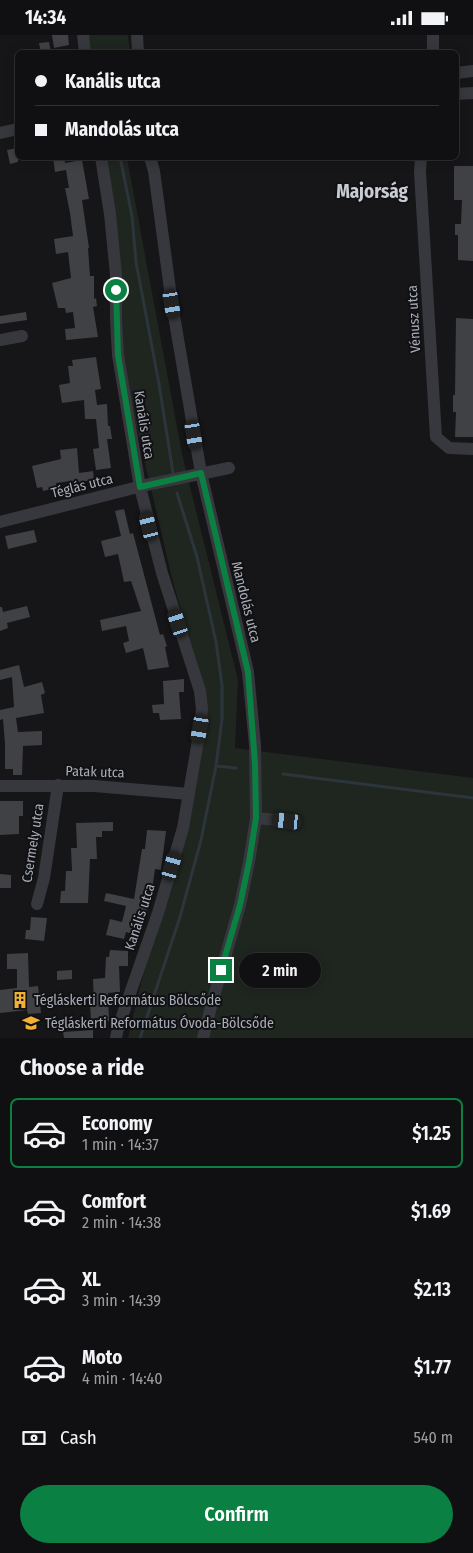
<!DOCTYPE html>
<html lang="en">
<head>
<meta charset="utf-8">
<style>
	:root { --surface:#101012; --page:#1e1e20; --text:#f1f3f6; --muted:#9c9d9f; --line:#303032; --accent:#0b8043 }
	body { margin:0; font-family:"Fira Sans Condensed",sans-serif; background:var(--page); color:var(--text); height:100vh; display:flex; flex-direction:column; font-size:19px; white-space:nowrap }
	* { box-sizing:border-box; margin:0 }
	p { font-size:16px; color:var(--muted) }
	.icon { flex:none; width:28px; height:28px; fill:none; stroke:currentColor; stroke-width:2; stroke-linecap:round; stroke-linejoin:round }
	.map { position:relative; height:1003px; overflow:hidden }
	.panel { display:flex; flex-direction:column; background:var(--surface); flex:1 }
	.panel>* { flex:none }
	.hud { position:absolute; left:15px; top:15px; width:444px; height:110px; border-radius:8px; box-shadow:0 2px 12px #0003,0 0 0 1px var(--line); display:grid; align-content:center; height:110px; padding:0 20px; background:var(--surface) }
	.end { position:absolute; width:22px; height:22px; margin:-11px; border:6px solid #0b8043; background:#fff; box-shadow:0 0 0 2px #fff }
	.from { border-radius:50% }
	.bubble { position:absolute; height:35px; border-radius:18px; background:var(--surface); box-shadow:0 2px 12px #0003,0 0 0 1px var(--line); font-size:16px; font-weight:600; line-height:35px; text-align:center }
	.car { position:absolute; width:15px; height:30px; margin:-15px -8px; border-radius:6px; box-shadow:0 0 4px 1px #0007; background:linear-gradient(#222 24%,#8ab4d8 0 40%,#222 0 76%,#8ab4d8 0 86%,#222 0) }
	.hud b { display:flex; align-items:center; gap:18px; height:48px; font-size:19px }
	.hud b+b { border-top:1px solid var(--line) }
	.hud i { width:12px; height:12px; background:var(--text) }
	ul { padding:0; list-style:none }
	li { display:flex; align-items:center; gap:15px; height:70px; margin:0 10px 8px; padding:0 10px; border:2px solid transparent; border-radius:8px }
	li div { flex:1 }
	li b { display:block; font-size:19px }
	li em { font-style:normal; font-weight:600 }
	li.active { border-color:var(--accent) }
	li>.icon { width:45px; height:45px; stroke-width:1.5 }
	h2 { padding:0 20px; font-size:22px; line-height:60px }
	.pay { display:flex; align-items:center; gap:12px; height:55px; padding:0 20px; font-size:19px }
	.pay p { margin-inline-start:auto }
	.primary-button { display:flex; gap:10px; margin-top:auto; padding:10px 20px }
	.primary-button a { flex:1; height:58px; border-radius:30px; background:var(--accent); color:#fff; font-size:20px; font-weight:600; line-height:58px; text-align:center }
	.status { display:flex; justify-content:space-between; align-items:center; height:35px; padding:0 25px; background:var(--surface); direction:ltr }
	.status svg { height:14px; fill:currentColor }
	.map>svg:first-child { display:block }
	.green { fill:#1e261f }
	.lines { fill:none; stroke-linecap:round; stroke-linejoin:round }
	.stream { stroke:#2c353c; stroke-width:3 }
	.building { fill:#404145 }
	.minor { stroke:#37383d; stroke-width:12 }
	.route { stroke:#0b8043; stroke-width:6 }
	.labels { text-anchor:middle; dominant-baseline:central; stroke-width:4; stroke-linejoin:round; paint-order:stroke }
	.street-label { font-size:14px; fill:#a8adb8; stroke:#111113 }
	.poi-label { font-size:14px; fill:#a8adb8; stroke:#111113; text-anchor:start }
	.district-label { font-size:19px; font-weight:bold; fill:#c9ccd4; stroke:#111113 }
</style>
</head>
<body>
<div class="status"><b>14:34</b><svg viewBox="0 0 49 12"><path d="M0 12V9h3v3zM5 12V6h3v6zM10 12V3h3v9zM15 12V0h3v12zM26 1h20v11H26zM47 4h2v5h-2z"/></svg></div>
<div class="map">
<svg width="473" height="1003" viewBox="0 0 473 1003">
	<rect width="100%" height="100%" fill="#161618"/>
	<path class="green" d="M89 0H128L130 17H89Z
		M106 123H127L182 419 238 645 235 713 473 743V1003H128L149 915 200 722 205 665 171 539 119 317Z"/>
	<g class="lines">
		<path class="stream" d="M120 122 132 181 136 227 159 349 173 438
			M177 458 197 522 216 607 222 650V684L216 731
			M283 739 473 763
			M140 1003 180 882 201 805 216 731 236 733"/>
	</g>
	<path class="building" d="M52 0H68L69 10 54 13Z
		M49 7 51 18H41L39 8Z
		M18 113V127L10 129 7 115Z
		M53 122H64L65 128 82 125 89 164 82 165 89 213H88L90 241H94V264L96 263 97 271 93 272 98 302 66 305 65 294 75 293 73 277 66 278 65 273H58L52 248 71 243 68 217 56 219 54 204 73 201 70 178 65 153H69L66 135 55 137Z
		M454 131H473V226L458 225V200H455V189H461L462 165H454Z
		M26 277 27 285 0 289V281Z
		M456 283 473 284V402H455L456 377H453V360H455Z
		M96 322 101 354 95 355 97 370 107 369 108 391H110L112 404H107L111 433 96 435 93 414 99 413 96 384H85L84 365 62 368 59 350 70 348 68 331H73L72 325Z
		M77 413 79 438 93 436 94 445 72 448 71 446 56 448 57 453 43 456 42 452 37 453 32 431 61 424 60 415Z
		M124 474 130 499 133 498 160 600 163 599 167 611 165 612 169 632 148 635 143 613 126 618 123 608 129 606 126 591 102 596 100 585 141 576 131 546 124 547 118 519 105 522 101 506 121 501 115 476Z
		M34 495 37 507 8 514 5 501Z
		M27 571 30 582 7 588 8 593 0 596V572H2L3 577Z
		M19 630 24 652 42 647 45 658 41 660 44 678 16 683 18 697 42 696V710L23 711 22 740H13V734H5V709L3 684 0 685V675L14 672 12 642 0 645V635Z
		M184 644V657H179L181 684 160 685 159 678H153L152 670 164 669 163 646Z
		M0 766H23V781H19V799L0 800Z
		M113 787V796H102V802H96L97 824H90L88 868H60L61 856H65L66 836H72L71 813H77L76 788Z
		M147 795 166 796 161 835 155 834 152 855 145 881 142 880 137 900 126 897 124 904 106 900 110 884 122 887 126 871 104 866 106 858 134 864 142 814H145Z
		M0 839 11 840V853H0Z
		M31 882 47 883 44 906 25 904 26 895H30Z
		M110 915 128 916V931H119L120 957 108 958 109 986H91L90 969H94L93 944 105 943 106 922H109Z
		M28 918 29 952 38 951 41 978 28 979 27 975 0 978V955L17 953V934H7V919Z
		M72 935V944L57 945V936Z
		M93 995V1003H64L63 997Z"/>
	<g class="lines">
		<path class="minor" d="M83 0 85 18
			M137 0 138 18
			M433 18V0
			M456 38 473 36
			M456 59 473 58
			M0 98 18 94
			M101 122 110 179 116 240V284L118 320 140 452 162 538 200 656 202 674 200 694 183 793 158 878 118 993 116 1003
			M150 122 154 136 172 269 201 438 248 637 255 710 256 783 249 827 240 870 212 968 203 1003
			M421 122 420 137 436 402 449 413 473 414
			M0 305 22 301
			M0 487 146 450 229 433
			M0 751H94L189 759
			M256 783 287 786
			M37 869 44 843 58 750"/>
	</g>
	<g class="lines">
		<path class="route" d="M116 255 118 320 140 452 201 438 248 637 255 728 256 783 249 827 240 870 221 935"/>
	</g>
	<defs>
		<g id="building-bare" transform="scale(1.35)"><path d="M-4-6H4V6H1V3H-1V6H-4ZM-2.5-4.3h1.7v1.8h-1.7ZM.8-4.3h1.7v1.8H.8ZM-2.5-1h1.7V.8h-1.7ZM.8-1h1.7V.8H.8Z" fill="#f2b134" stroke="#111113" stroke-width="2.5" paint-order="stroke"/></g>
		<g id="school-bare" transform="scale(1.35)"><path d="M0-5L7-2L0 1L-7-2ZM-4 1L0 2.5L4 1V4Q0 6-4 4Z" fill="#f2b134" stroke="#111113" stroke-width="2.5" paint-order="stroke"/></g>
	</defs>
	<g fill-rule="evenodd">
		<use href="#building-bare" x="20" y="965"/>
		<use href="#school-bare" x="31" y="988"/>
	</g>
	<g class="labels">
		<g class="street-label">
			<text transform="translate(414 284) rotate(-93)">Vénusz utca</text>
			<text transform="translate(144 390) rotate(81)">Kanális utca</text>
			<text transform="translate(82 451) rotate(-14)">Téglás utca</text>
			<text transform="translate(246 567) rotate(76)">Mandolás utca</text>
			<text transform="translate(95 737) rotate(2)">Patak utca</text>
			<text transform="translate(33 808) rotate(-81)">Csermely utca</text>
			<text transform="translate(140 882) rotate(-72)">Kanális utca</text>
		</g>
		<g class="poi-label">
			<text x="34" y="965">Tégláskerti Református Bölcsőde</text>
			<text x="45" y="988">Tégláskerti Református Óvoda-Bölcsőde</text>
		</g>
		<g class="district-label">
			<text x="372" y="156">Majorság</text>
		</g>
	</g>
</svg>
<i class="end from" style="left:116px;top:255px"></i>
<i class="end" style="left:221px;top:935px"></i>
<div class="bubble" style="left:239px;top:918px;width:82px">2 min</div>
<i class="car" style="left:172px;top:269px;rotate:171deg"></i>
<i class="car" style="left:194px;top:400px;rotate:171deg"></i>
<i class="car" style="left:149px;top:491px;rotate:346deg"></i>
<i class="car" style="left:178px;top:588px;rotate:342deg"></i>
<i class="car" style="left:200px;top:694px;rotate:190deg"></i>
<i class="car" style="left:287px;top:786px;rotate:276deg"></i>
<i class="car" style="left:172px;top:831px;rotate:16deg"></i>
<div class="hud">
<b><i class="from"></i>Kanális utca</b>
<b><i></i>Mandolás utca</b>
</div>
</div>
<section class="panel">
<h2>Choose a ride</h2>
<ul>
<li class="active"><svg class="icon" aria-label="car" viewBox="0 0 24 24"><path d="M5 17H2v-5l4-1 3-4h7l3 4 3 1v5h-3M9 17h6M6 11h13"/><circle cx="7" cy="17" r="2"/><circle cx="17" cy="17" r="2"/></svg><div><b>Economy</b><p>1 min · 14:37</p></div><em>$1.25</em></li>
<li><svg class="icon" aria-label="car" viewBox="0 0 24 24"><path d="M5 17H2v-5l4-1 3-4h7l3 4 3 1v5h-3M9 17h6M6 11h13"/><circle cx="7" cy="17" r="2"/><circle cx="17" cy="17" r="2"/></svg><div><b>Comfort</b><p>2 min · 14:38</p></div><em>$1.69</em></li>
<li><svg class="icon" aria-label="car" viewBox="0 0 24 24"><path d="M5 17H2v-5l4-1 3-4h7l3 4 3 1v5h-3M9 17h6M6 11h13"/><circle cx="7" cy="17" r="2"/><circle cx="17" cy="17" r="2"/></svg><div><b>XL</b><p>3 min · 14:39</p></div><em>$2.13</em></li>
<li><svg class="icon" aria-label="car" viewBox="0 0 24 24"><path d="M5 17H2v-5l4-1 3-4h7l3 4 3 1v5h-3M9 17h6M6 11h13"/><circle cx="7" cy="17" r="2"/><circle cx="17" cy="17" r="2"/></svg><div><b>Moto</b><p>4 min · 14:40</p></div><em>$1.77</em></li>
</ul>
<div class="pay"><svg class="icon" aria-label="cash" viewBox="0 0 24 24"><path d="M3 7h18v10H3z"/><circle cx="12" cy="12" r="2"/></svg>Cash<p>540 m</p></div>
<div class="primary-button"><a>Confirm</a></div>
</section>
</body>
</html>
